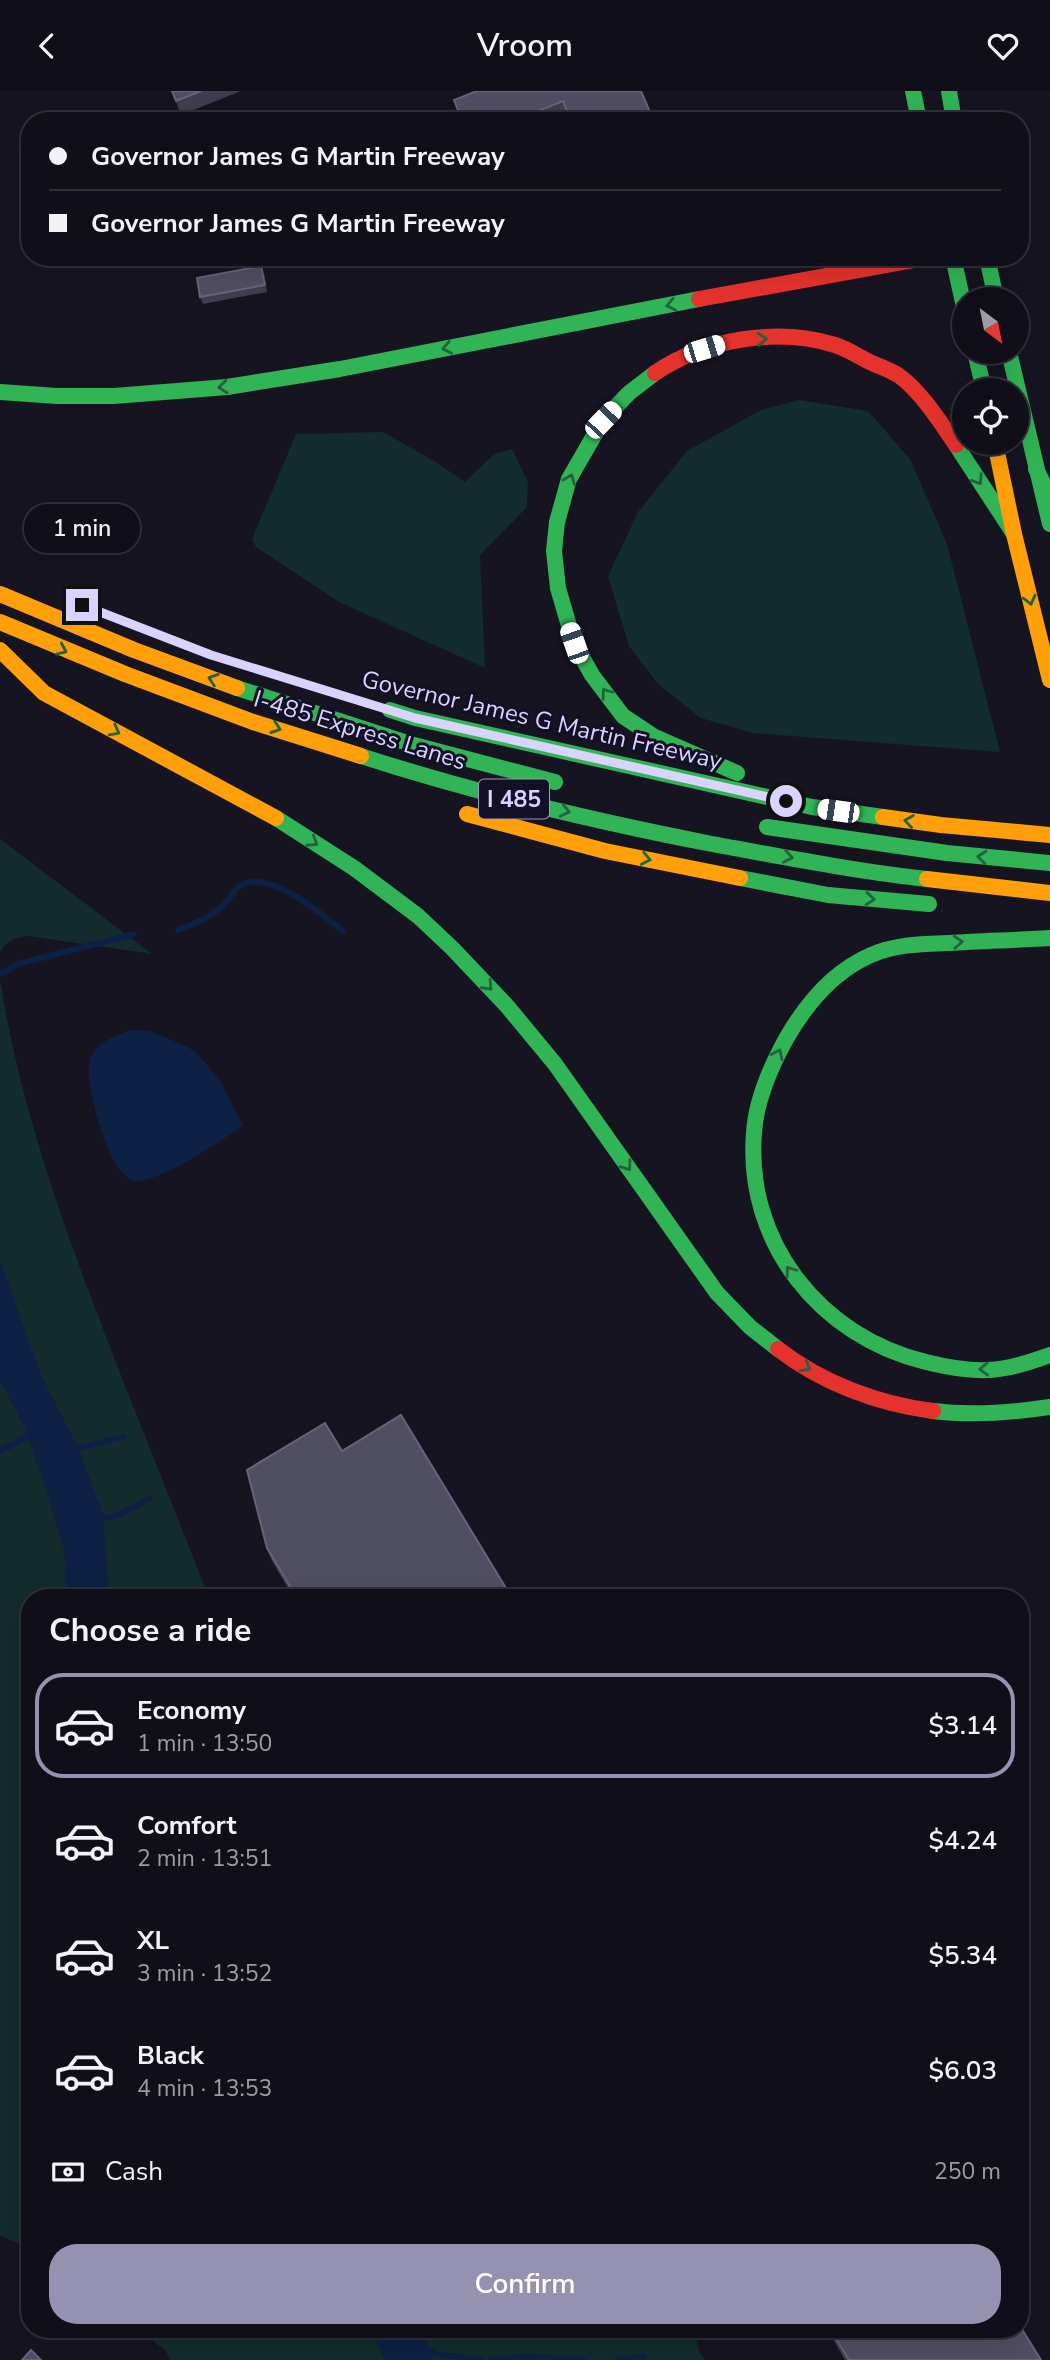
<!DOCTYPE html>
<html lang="en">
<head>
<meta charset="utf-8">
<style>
	:root { --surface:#100f19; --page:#191822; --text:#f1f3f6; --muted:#9c9ca2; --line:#302f38; --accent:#9591b1 }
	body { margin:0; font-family:"Nunito Sans",sans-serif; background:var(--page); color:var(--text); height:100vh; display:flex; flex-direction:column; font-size:26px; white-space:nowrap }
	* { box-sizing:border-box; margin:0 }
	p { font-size:23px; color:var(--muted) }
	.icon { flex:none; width:38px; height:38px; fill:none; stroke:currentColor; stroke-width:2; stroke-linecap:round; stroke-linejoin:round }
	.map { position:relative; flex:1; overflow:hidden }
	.details { position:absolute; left:21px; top:1498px; width:1008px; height:749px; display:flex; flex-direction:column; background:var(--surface); border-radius:28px; box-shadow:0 7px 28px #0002,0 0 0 2px var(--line) }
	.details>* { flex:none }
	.guide { position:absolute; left:21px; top:21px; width:1008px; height:154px; border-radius:28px; box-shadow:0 7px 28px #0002,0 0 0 2px var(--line); display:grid; align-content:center; height:154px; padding:0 28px; background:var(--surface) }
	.needle { width:46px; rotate:148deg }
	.fabs { position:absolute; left:952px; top:196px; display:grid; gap:14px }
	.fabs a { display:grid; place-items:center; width:77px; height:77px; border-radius:50%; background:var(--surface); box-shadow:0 7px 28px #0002,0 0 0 2px var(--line); font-size:35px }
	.end { position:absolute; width:32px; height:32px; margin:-16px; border:9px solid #d9d4ff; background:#111; box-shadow:0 0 0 4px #111 }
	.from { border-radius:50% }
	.bubble { position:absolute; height:49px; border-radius:24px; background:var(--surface); box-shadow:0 7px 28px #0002,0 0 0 2px var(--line); font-size:23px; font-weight:600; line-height:49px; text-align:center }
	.car { position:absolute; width:21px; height:42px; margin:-21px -10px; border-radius:9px; box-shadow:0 0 5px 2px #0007; background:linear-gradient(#fff 24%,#345 0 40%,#fff 0 76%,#345 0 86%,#fff 0) }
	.guide b { display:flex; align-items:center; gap:24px; height:66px; font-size:26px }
	.guide b+b { border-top:2px solid var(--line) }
	.guide i { width:18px; height:18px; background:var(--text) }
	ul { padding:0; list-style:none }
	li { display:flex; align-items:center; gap:21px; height:105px; margin:0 14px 10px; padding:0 14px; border:4px solid transparent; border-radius:28px }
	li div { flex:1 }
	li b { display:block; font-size:26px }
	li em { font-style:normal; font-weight:600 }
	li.on { border-color:var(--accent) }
	li>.icon { width:63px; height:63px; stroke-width:1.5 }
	h2 { padding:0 28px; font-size:32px; line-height:84px }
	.pay { display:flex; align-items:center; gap:18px; height:77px; padding:0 28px; font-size:26px }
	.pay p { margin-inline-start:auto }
	.button { display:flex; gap:14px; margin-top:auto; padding:14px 28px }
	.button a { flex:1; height:80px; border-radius:28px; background:var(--accent); color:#fff; font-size:28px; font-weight:600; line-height:80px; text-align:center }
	header { display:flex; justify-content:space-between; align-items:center; height:91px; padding:0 28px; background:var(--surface); font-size:32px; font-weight:600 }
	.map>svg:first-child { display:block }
	.green { fill:#132c2d }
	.water { fill:#0d2144 }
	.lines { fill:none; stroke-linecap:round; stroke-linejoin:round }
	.stream { stroke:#0d2144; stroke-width:6 }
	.fast { stroke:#30b455; stroke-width:16 }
	.slow { stroke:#ff9f0a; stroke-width:16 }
	.jam { stroke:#e5322d; stroke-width:16 }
	.wall { fill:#403d50 }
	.shaded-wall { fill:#282635 }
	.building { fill:#504e63; stroke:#66637b; stroke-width:2 }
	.oneway { stroke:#22623e }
	.route { stroke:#d9d4ff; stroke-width:9 }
	.labels { text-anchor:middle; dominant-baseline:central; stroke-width:6; stroke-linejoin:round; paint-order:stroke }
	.shield { fill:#130f26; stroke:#9e99be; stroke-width:2 }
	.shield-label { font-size:23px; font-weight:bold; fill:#d9d4ff }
	.street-label { font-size:24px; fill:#d9d4ff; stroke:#130f26 }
</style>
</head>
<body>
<header><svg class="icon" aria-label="back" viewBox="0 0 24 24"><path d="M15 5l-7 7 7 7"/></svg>Vroom<svg class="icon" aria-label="heart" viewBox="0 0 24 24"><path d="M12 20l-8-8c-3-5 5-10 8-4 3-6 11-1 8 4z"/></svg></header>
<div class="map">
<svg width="1050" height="2269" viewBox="0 0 1050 2269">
	<rect width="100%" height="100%" fill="#161421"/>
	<path class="green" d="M799 309 868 320 910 368 947 453 1000 661 753 642 701 627 658 593 629 555 608 485 638 421 687 360 761 319Z
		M383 341 436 371 465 391 494 363 512 358 528 391 527 416 480 464 485 577 339 511 256 456 252 448 296 343Z
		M0 748 152 863 28 845C15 846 7 850 0 861Z
		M0 888C20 1019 67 1145 115 1269 146 1348 178 1427 209 1507H30V2157L0 2145Z
		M138 2238H694L699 2260 705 2269H170L166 2260Z"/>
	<path class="water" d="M132 939 150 940 186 955 198 963 220 990 243 1035C216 1053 164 1089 133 1091 126 1086 119 1078 115 1071 103 1052 82 985 91 965 98 951 118 943 132 939Z
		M0 1169 40 1282 78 1357 103 1423 109 1507H67L64 1458 48 1406 24 1335 0 1289Z
		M372 2238H422L432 2269H384Z"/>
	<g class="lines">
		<path class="stream" d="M178 839C193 834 209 827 221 816 228 810 232 802 239 796 266 775 322 823 343 840
			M0 882 5 881 18 873 134 843
			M71 1356 78 1357 124 1346
			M0 1360 27 1346 31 1341
			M97 1427C115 1429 134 1416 150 1407
			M425 2257 436 2263 481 2269
			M491 2269 528 2266 583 2269
			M618 2269 644 2266"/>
		<path class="fast" d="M913 0 919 30
			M949 0 954 30
			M953 166 964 216
			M987 166 996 208
			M975 261 984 299
			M1009 261 1050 433
			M655 282 629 302 603 329 569 388 557 431 554 460 558 497 574 552 592 584 623 625 653 645 737 682
			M0 301 57 305H114L227 296 340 278 699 208
			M956 354 1014 443
			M1036 378 1050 406
			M237 597 414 654 555 691
			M390 619 415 627 812 716 883 726
			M361 665C475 702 594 730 712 753 783 766 855 780 927 788
			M276 727 354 777 418 825 452 857 507 915 555 973 717 1202 750 1236 778 1258
			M767 736 947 762 1050 772
			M740 787 828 804 929 813
			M1050 847C1017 849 983 850 949 852 923 853 896 853 871 864 834 880 806 913 786 948 770 977 756 1009 754 1042 745 1152 821 1246 926 1271 946 1276 967 1280 988 1279 1010 1278 1030 1271 1050 1264
			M933 1320C973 1325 1010 1322 1050 1316"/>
		<path class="slow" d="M995 352 1014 443 1050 589
			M0 503 134 559 237 597
			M0 531 125 583 253 631 361 665
			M0 559 44 602 276 727
			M467 723 605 760 740 787
			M883 726 941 734 1050 744
			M927 788 1050 802"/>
		<path class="jam" d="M699 208 931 166
			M655 282C705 248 777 236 835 254 848 258 861 267 874 273 882 276 891 280 898 284 920 299 941 332 956 354
			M778 1258C822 1292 878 1313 933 1320"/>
	</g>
	<path class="wall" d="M172 0H241L181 24Z
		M641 0 653 30H570L568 24 553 30H460L462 29 454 9Z
		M264 182 267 201 203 213 200 206Z
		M342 1360 512 1507H294L272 1470 267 1457Z
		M1020 2192 1025 2204 1020 2207Z
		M827 2238H1020L1041 2269H845Z"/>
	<path class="shaded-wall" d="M261 175 264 182 267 201 265 194Z"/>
	<path class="building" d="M172 0H201L176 10Z
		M477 0H641L650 21 628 30H571L563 10 528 24 531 30H460L462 29 454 9Z
		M261 175 265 194 200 206 197 187Z
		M401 1324 512 1507H297L267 1457 247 1379 325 1332 342 1360Z
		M1020 2235 1041 2269H849L830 2238H1020Z
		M31 2259 41 2269H22Z"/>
	<defs><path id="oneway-chevron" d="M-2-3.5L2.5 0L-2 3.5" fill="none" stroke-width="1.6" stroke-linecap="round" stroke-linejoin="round" transform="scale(1.75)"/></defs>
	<g class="oneway">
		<use href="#oneway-chevron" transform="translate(671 214) rotate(169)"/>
		<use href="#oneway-chevron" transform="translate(762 248) rotate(-4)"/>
		<use href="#oneway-chevron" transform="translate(447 257) rotate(169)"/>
		<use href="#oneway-chevron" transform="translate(223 296) rotate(174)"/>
		<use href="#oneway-chevron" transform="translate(570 388) rotate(-69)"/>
		<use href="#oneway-chevron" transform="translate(978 389) rotate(57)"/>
		<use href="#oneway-chevron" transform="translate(1030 509) rotate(76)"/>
		<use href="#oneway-chevron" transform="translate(62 559) rotate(24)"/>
		<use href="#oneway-chevron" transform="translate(213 588) rotate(-161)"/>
		<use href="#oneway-chevron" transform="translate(606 602) rotate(-126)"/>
		<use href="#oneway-chevron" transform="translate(276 637) rotate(19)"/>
		<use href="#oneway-chevron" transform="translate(115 640) rotate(28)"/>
		<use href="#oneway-chevron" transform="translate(565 720) rotate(13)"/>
		<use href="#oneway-chevron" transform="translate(909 730) rotate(-172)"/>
		<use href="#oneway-chevron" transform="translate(313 751) rotate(33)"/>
		<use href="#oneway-chevron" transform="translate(788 766) rotate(11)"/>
		<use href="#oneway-chevron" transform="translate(982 766) rotate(-174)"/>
		<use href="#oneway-chevron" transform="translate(646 768) rotate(11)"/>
		<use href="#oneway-chevron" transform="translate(870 808) rotate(5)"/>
		<use href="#oneway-chevron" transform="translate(958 851) rotate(-3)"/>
		<use href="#oneway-chevron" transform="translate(488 895) rotate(47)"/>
		<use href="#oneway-chevron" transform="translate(778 963) rotate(-65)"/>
		<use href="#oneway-chevron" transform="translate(627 1075) rotate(55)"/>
		<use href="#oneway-chevron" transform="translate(790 1180) rotate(-126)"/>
		<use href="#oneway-chevron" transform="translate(806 1276) rotate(30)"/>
		<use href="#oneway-chevron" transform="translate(984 1278) rotate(179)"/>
	</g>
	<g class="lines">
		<path class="route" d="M82 514 211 564 415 627 786 710"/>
	</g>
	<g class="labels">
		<rect class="shield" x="479" y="688.5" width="70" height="39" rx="5"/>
		<g class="shield-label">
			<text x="514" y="708">I 485</text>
		</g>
		<g class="street-label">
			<text transform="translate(542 629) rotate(13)">Governor James G Martin Freeway</text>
			<text transform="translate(360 639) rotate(17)">I-485 Express Lanes</text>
		</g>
	</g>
</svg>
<div class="fabs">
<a><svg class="needle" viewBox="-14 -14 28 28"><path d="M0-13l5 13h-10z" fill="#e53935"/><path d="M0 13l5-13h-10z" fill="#9c9ca2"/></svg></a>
<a><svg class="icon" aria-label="locate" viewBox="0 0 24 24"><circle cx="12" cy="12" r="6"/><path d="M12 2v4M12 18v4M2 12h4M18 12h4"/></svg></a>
</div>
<i class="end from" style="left:786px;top:710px"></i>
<i class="end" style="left:82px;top:514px"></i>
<div class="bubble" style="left:24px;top:413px;width:116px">1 min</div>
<i class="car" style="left:704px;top:258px;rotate:73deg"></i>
<i class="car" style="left:603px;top:329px;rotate:44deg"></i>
<i class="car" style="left:574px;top:552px;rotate:341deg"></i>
<i class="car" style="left:838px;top:720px;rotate:278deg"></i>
<div class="guide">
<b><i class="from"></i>Governor James G Martin Freeway</b>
<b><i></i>Governor James G Martin Freeway</b>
</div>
<section class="details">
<h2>Choose a ride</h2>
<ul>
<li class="on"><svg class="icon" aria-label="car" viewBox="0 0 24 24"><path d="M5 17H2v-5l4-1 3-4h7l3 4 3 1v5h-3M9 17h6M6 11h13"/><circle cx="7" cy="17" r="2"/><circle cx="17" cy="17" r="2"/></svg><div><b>Economy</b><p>1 min · 13:50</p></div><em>$3.14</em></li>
<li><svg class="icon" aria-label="car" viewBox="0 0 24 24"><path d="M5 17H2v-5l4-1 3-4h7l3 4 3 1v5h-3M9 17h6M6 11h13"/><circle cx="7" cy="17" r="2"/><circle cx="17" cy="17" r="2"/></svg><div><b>Comfort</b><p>2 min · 13:51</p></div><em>$4.24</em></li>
<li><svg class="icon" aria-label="car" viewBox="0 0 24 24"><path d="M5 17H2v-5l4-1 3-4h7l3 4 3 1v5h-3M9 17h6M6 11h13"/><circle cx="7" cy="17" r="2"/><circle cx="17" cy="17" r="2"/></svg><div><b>XL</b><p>3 min · 13:52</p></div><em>$5.34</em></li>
<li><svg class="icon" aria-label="car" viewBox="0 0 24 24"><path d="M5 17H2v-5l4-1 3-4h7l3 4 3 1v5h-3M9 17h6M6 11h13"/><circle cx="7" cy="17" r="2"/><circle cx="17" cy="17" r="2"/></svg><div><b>Black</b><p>4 min · 13:53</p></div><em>$6.03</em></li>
</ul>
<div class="pay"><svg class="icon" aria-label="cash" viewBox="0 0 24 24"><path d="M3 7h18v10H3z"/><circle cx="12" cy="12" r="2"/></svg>Cash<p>250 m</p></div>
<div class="button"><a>Confirm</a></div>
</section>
</div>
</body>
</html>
